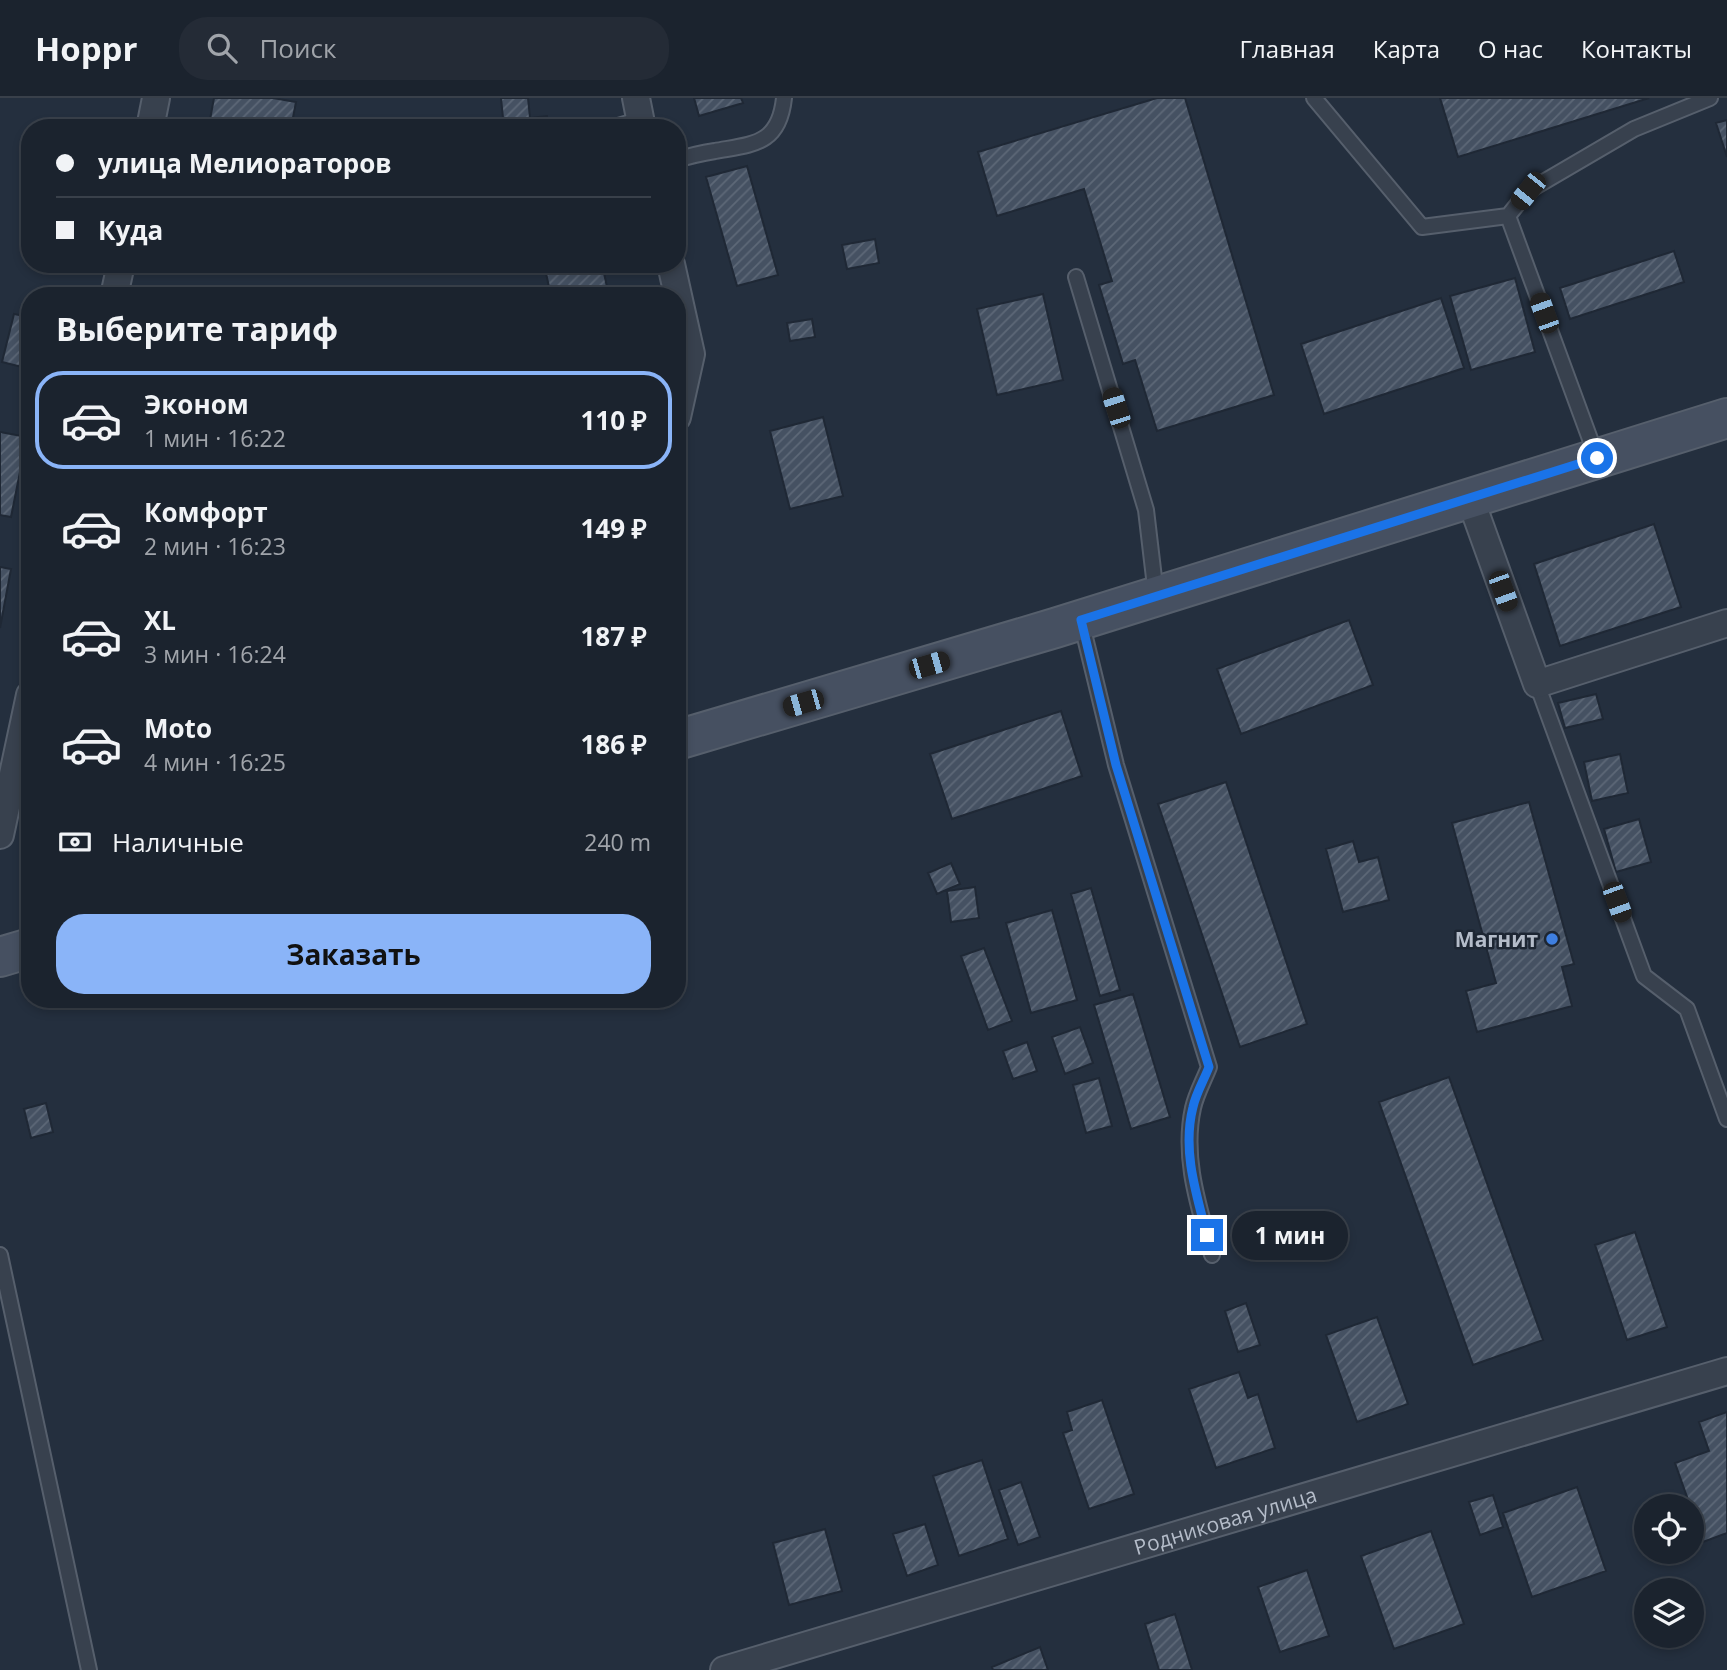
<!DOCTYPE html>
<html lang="ru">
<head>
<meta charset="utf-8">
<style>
	:root { --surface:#1b232e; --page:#242b36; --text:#f1f3f6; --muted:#a0a4aa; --line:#39404a; --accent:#8ab4f8 }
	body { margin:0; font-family:"Open Sans",sans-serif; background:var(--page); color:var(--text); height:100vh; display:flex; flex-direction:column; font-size:26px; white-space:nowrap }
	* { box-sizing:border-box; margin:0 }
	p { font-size:23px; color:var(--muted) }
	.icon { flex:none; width:38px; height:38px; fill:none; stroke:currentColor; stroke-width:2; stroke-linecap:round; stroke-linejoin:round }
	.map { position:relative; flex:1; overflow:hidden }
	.side { position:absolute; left:21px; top:189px; width:665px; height:721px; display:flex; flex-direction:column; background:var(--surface); border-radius:28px; box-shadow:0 4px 10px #0003,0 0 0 2px var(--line) }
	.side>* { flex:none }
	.guide { position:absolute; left:21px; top:21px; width:665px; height:154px; border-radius:28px; box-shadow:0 4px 10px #0003,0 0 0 2px var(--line); display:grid; align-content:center; height:154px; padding:0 35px; background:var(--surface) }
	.fabs { position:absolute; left:1634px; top:1396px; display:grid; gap:14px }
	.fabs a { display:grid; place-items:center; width:70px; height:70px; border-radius:50%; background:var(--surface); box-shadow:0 4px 10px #0003,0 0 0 2px var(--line); font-size:35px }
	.end { position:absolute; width:32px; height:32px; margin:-16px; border:9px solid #1a73e8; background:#fff; box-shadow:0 0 0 4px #fff }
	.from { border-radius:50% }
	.bubble { position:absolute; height:49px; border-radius:24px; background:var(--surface); box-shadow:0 4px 10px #0003,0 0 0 2px var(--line); font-size:23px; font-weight:700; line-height:49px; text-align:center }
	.car { position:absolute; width:21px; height:42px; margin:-21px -10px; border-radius:9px; box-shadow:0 0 5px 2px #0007; background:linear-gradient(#222 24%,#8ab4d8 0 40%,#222 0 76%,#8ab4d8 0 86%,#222 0) }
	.guide b { display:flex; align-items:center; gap:24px; height:66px; font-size:26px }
	.guide b+b { border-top:2px solid var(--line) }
	.guide i { width:18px; height:18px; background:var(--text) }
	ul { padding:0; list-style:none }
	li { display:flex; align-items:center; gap:21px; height:98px; margin:0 14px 10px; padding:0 21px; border:4px solid transparent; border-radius:28px }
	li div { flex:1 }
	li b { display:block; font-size:26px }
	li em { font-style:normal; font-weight:700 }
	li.on { border-color:var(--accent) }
	li>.icon { width:63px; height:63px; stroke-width:1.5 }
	h2 { padding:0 35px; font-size:32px; line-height:84px }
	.pay { display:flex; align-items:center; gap:18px; height:77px; padding:0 35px; font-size:26px }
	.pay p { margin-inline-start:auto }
	.primary-button { display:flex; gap:14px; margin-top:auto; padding:14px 35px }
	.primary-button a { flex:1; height:80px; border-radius:28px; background:var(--accent); color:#111; font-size:28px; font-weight:700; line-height:80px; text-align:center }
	header { display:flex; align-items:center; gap:42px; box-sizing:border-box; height:98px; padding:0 35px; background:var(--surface); border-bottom:2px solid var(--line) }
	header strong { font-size:33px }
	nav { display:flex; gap:38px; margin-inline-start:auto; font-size:24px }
	.search { width:490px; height:63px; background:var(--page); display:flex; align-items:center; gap:18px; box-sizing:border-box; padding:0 24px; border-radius:28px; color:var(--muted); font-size:26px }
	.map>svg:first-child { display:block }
	.building { fill:url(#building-hatch); stroke:#1f2835; stroke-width:2 }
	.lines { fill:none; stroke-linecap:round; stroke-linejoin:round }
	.lane-casing { stroke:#565f6c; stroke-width:18 }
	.street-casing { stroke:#565f6c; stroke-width:30 }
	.secondary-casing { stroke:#565f6c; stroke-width:42 }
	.lane { stroke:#38414e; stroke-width:14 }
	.street { stroke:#38414e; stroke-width:26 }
	.secondary { stroke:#465061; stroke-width:38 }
	.route { stroke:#1a73e8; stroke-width:9 }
	.shop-dot { fill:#3f7fe0; stroke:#1d2633; stroke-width:2.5 }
	.labels { text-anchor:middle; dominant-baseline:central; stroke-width:5; stroke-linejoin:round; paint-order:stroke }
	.poi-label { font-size:21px; font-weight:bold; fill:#b4bcc9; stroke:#1d2633; text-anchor:end }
	.street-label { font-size:21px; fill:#b4bcc9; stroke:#1d2633 }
</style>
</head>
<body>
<header>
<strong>Hoppr</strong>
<div class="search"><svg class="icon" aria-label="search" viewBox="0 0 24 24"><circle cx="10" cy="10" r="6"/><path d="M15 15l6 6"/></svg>Поиск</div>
<nav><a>Главная</a><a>Карта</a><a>О нас</a><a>Контакты</a></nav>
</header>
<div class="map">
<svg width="1727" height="1572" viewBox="0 0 1727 1572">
	<defs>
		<pattern id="building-hatch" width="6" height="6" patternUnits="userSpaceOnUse" patternTransform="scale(1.75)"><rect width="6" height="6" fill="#455162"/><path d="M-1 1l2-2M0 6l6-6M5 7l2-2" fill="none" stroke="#5d6877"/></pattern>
	</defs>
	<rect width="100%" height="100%" fill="#242f3e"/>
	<path class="building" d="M214 0H273L296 4 291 30H227L209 27Z
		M501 0H528L530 20 547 18 548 30H504Z
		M694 0H741L743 5 699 18Z
		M1157 0H1185L1274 297 1157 333 1135 262 1123 266 1099 187 1112 183 1084 91 997 118 978 54Z
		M1440 0H1649L1458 59Z
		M1727 22V59L1716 25Z
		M747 68 778 177 737 188 706 79Z
		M875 141 879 165 847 171 842 147Z
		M1674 153 1684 184 1570 221 1560 190Z
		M544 166H602L609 198H551Z
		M1515 180 1535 254 1471 272 1450 198Z
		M1043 196 1063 282 997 297 977 211Z
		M1441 200 1464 270 1324 316 1301 246Z
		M14 216 30 219V271L2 264Z
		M812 221 815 239 790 243 787 225Z
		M823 319 843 398 790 411 770 333Z
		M0 334 27 339 11 419 0 417Z
		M1654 426 1681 509 1560 548 1534 466Z
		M0 469 11 471 0 530Z
		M1349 522 1373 587 1241 636 1217 571Z
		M1596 596 1603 621 1565 630 1558 605Z
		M1061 613 1082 678 952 721 930 656Z
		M1620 656 1628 695 1592 703 1584 664Z
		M1226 684 1307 926 1240 949 1158 706Z
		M1529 704 1574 866 1562 869 1572 908 1477 934 1466 893 1496 885 1452 725Z
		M1639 721 1651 764 1616 774 1604 731Z
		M1353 743 1359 764 1378 759 1389 802 1343 814 1326 751Z
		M951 765 960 786 937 796 928 775Z
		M975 789 979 820 951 824 947 793Z
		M1091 790 1120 892 1100 898 1071 796Z
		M1052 812 1077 902 1031 915 1006 825Z
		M984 850 1012 923 988 932 961 858Z
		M1133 896 1170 1019 1131 1031 1094 907Z
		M1080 929 1093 965 1065 976 1052 939Z
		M1027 944 1037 973 1013 981 1003 953Z
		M1449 979 1543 1242 1473 1267 1379 1004Z
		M1099 980 1112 1028 1086 1035 1073 987Z
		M46 1005 53 1034 31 1040 24 1011Z
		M1635 1134 1667 1229 1627 1242 1595 1147Z
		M1246 1205 1260 1247 1238 1254 1225 1213Z
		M1377 1219 1408 1306 1357 1324 1326 1237Z
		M1239 1274 1248 1300 1258 1296 1275 1350 1216 1370 1189 1291Z
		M1102 1302 1134 1396 1089 1411 1063 1335 1072 1332 1067 1314Z
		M1727 1314V1435L1703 1444 1675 1365 1709 1353 1699 1324Z
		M982 1362 1008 1441 959 1458 933 1378Z
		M1021 1384 1040 1439 1018 1447 999 1392Z
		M1577 1389 1606 1473 1532 1499 1503 1415Z
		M1493 1397 1503 1429 1480 1437 1469 1404Z
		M925 1426 938 1467 907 1478 893 1436Z
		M825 1431 842 1493 789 1507 773 1445Z
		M1431 1433 1464 1526 1394 1551 1361 1458Z
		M1307 1472 1329 1538 1280 1554 1258 1489Z
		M1175 1516 1192 1572H1159L1145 1526Z
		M1040 1549 1048 1572H993L992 1569Z"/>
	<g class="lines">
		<g class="lane-casing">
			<path id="lane" d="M1314 0 1422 129 1508 118 1597 360
				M611 30 641 21
				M677 62C689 58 702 55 715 53 753 46 779 47 784 0
				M1508 118 1528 93 1634 31 1710 0
				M1076 179 1146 412 1156 497
				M1081 523 1116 667 1209 969C1204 982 1196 996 1193 1010 1182 1060 1199 1109 1212 1157
				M1537 586 1644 878 1687 911 1727 1021
				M0 1157 89 1572"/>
		</g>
		<g class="street-casing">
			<g id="street">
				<path d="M636 0 642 30"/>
				<path d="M150 30 156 0"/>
				<path d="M671 166 691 256 677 319"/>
				<path d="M114 198 121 166"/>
				<path d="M1470 400 1537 586 1727 525"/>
				<path d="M0 737 30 597"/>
				<path id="s1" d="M724 1572 1727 1273"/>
			</g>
		</g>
		<g class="secondary-casing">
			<path id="secondary" d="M677 642 1055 530 1727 320
				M0 859 30 850"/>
		</g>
		<use href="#lane" class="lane"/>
		<use href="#street" class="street"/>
		<use href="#secondary" class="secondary"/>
	</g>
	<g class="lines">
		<path class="route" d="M1207 1137C1196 1095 1182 1052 1193 1009 1196 995 1204 982 1209 969L1116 667 1081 522 1597 360"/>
	</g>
	<circle class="shop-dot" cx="1552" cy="841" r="7"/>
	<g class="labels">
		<g class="poi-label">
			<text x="1538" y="841">Магнит</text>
		</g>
		<g class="street-label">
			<text stroke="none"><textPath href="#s1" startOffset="523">Родниковая улица</textPath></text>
		</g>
	</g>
</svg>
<div class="fabs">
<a><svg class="icon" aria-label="locate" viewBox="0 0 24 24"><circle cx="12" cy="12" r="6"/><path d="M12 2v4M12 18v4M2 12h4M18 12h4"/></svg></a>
<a><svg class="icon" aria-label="layers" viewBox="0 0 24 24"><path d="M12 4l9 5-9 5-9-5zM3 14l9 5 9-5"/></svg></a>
</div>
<i class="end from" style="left:1597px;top:360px"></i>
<i class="end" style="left:1207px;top:1137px"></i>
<div class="bubble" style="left:1232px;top:1113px;width:116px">1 мин</div>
<i class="car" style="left:1528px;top:93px;rotate:219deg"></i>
<i class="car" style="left:1544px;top:215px;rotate:340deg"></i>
<i class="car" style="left:1116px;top:310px;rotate:342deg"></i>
<i class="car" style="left:1503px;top:493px;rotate:160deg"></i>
<i class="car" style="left:929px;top:567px;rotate:74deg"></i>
<i class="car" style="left:803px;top:605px;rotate:254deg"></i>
<i class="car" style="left:1617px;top:804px;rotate:160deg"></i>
<div class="guide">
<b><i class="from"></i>улица Мелиораторов</b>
<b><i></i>Куда</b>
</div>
<section class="side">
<h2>Выберите тариф</h2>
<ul>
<li class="on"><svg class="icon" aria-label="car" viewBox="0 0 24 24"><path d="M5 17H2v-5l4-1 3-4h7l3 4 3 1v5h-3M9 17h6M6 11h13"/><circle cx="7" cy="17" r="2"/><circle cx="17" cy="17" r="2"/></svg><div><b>Эконом</b><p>1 мин · 16:22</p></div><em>110 ₽</em></li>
<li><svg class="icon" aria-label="car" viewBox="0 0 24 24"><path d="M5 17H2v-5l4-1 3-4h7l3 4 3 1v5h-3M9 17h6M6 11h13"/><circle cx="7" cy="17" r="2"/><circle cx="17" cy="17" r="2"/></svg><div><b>Комфорт</b><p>2 мин · 16:23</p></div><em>149 ₽</em></li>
<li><svg class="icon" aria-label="car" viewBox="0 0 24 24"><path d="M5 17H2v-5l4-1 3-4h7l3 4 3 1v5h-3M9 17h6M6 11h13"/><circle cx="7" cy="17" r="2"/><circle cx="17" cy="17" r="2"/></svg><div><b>XL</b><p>3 мин · 16:24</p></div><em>187 ₽</em></li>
<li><svg class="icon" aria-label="car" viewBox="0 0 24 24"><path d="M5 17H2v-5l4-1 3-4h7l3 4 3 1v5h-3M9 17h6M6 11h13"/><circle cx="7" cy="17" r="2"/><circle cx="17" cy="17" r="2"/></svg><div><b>Moto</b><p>4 мин · 16:25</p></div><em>186 ₽</em></li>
</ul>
<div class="pay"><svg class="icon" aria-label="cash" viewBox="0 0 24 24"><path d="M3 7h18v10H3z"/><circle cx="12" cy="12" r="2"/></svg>Наличные<p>240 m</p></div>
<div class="primary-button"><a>Заказать</a></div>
</section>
</div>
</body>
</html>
